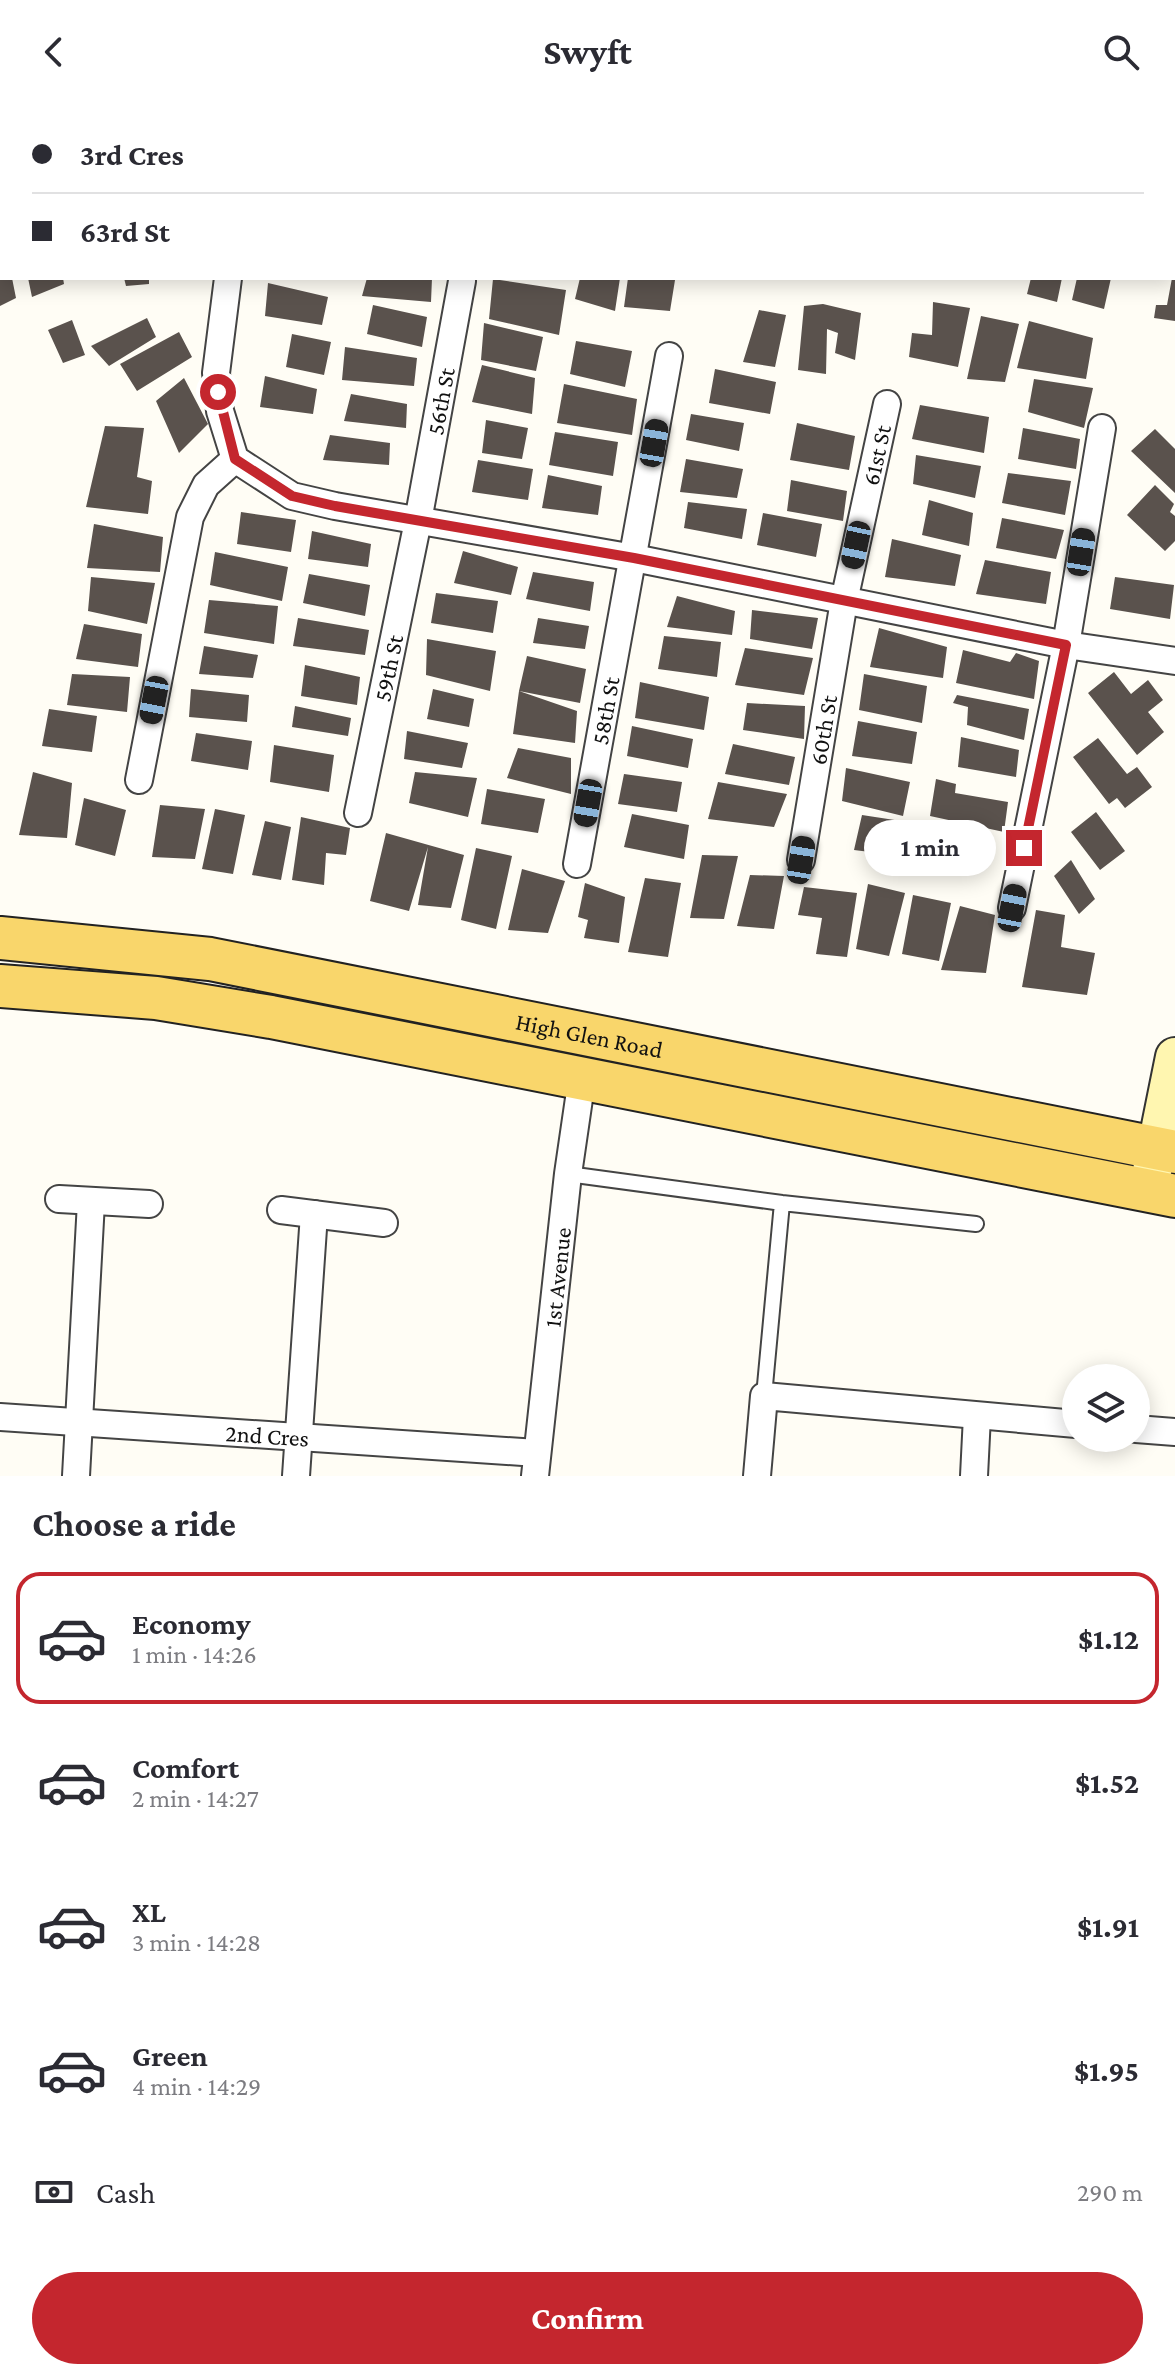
<!DOCTYPE html>
<html lang="en">
<head>
<meta charset="utf-8">
<style>
	:root { --surface:#fff; --page:#f7f7f7; --text:#2b2b33; --muted:#7c7c81; --line:#e1e1e2; --accent:#c4262e }
	body { margin:0; font-family:"Crimson Pro",serif; background:var(--page); color:var(--text); height:100vh; display:flex; flex-direction:column; font-size:30px; white-space:nowrap }
	* { box-sizing:border-box; margin:0 }
	p { font-size:26px; color:var(--muted) }
	.icon { flex:none; width:44px; height:44px; fill:none; stroke:currentColor; stroke-width:2; stroke-linecap:round; stroke-linejoin:round }
	.map { position:relative; height:1372px; overflow:hidden }
	.details { display:flex; flex-direction:column; background:var(--surface); flex:1 }
	.details>* { flex:none }
	.guide { position:absolute; left:0px; top:0px; width:1176px; height:176px; box-shadow:0 4px 20px #0003; display:grid; align-content:center; height:176px; padding:0 32px; background:var(--surface) }
	.buttons { position:absolute; left:1062px; top:1260px; display:grid; gap:16px }
	.buttons a { display:grid; place-items:center; width:88px; height:88px; border-radius:50%; background:var(--surface); box-shadow:0 4px 20px #0003; font-size:40px }
	.end { position:absolute; width:36px; height:36px; margin:-18px; border:10px solid #c4262e; background:#fff; box-shadow:0 0 0 4px #fff }
	.from { border-radius:50% }
	.bubble { position:absolute; height:56px; border-radius:28px; background:var(--surface); box-shadow:0 4px 20px #0003; font-size:26px; font-weight:700; line-height:56px; text-align:center }
	.car { position:absolute; width:24px; height:48px; margin:-24px -12px; border-radius:10px; box-shadow:0 0 6px 2px #0007; background:linear-gradient(#222 24%,#8ab4d8 0 40%,#222 0 76%,#8ab4d8 0 86%,#222 0) }
	.guide b { display:flex; align-items:center; gap:28px; height:76px; font-size:30px }
	.guide b+b { border-top:2px solid var(--line) }
	.guide i { width:20px; height:20px; background:var(--text) }
	ul { padding:0; list-style:none }
	li { display:flex; align-items:center; gap:24px; height:132px; margin:0 16px 12px; padding:0 16px; border:4px solid transparent; border-radius:24px }
	li div { flex:1 }
	li b { display:block; font-size:30px }
	li em { font-style:normal; font-weight:700 }
	li.current { border-color:var(--accent) }
	li>.icon { width:72px; height:72px; stroke-width:1.5 }
	h2 { padding:0 32px; font-size:36px; line-height:96px }
	.pay { display:flex; align-items:center; gap:20px; height:88px; padding:0 32px; font-size:30px }
	.pay p { margin-inline-start:auto }
	.action { display:flex; gap:16px; margin-top:auto; padding:16px 32px }
	.action a { flex:1; height:92px; border-radius:48px; background:var(--accent); color:#fff; font-size:32px; font-weight:700; line-height:92px; text-align:center }
	header { display:flex; justify-content:space-between; align-items:center; height:104px; padding:0 32px; background:var(--surface); font-size:36px; font-weight:700 }
	.map>svg:first-child { display:block }
	.building { fill:#5a524d }
	.lines { fill:none; stroke-linecap:round; stroke-linejoin:round }
	.lane-casing { stroke:#444; stroke-width:18 }
	.street-casing { stroke:#444; stroke-width:30 }
	.secondary-casing { stroke:#333; stroke-width:42 }
	.primary-casing { stroke:#222; stroke-width:46 }
	.lane { stroke:#fff; stroke-width:14 }
	.street { stroke:#fff; stroke-width:26 }
	.secondary { stroke:#fff6b0; stroke-width:38 }
	.primary { stroke:#f9d66b; stroke-width:42 }
	.route { stroke:#c4262e; stroke-width:10 }
	.labels { text-anchor:middle; dominant-baseline:central; stroke-width:8; stroke-linejoin:round; paint-order:stroke }
	.street-label { font-size:24px; fill:#111; stroke:#fff }
</style>
</head>
<body>
<header><svg class="icon" aria-label="back" viewBox="0 0 24 24"><path d="M15 5l-7 7 7 7"/></svg>Swyft<svg class="icon" aria-label="search" viewBox="0 0 24 24"><circle cx="10" cy="10" r="6"/><path d="M15 15l6 6"/></svg></header>
<div class="map">
<svg width="1175" height="1372" viewBox="0 0 1175 1372">
	<rect width="100%" height="100%" fill="#fffdf5"/>
	<path class="building" d="M0 174H12L16 194 0 202Z
		M28 174H63L64 180 32 193Z
		M124 174H149V180L126 182Z
		M367 174H432L431 198 362 192Z
		M580 174H620L615 207 575 195Z
		M628 174 675 176 670 207 624 203Z
		M1031 174H1062L1057 198 1027 190Z
		M1077 174H1111L1104 205 1072 196Z
		M1172 174H1175V217L1154 214 1156 201H1167Z
		M493 175 566 186 559 231 489 215Z
		M268 179 328 193 322 221 265 212Z
		M933 198 970 204 958 263 909 253 912 229 932 231Z
		M823 200 861 209 855 256 835 249 838 229 827 225 826 270 798 266 804 202Z
		M373 201 427 213 422 243 367 230Z
		M759 206 786 211 775 263 743 258Z
		M981 212 1019 220 1005 278 967 275Z
		M147 214 156 233 109 262 91 242Z
		M72 216 85 251 63 259 48 226Z
		M1029 217 1093 234 1086 275 1017 264Z
		M484 219 543 233 536 267 481 256Z
		M179 228 192 253 137 287 120 260Z
		M292 230 331 238 324 271 286 263Z
		M576 237 632 247 625 283 570 270Z
		M345 243 417 254 414 282 342 276Z
		M482 261 535 274 532 310 472 298Z
		M715 265 776 278 770 310 709 299Z
		M265 272 317 285 313 310 260 303Z
		M184 274 208 320 179 349 156 297Z
		M1034 275 1093 284 1084 324 1028 308Z
		M564 280 637 295 632 331 557 319Z
		M351 290 407 300 406 324 344 317Z
		M920 301 989 313 984 349 912 335Z
		M691 310 744 319 739 347 686 336Z
		M486 316 528 324 522 355 482 349Z
		M797 319 855 332 849 366 790 356Z
		M105 322 144 324 137 373 152 377 148 410 86 403Z
		M1023 324 1080 335 1076 365 1018 355Z
		M1155 325 1175 345V389L1131 347Z
		M555 328 618 338 613 372 549 361Z
		M330 331 390 339 389 361 323 356Z
		M916 351 981 362 975 394 913 380Z
		M686 355 743 365 737 394 680 388Z
		M478 356 533 365 528 396 472 388Z
		M1008 369 1071 377 1065 411 1002 399Z
		M548 371 602 382 598 411 542 404Z
		M791 376 847 387 843 417 787 407Z
		M1155 381 1174 400 1170 408 1175 412V437L1165 447 1127 411Z
		M929 396 973 409 969 442 922 431Z
		M688 398 747 405 742 435 684 424Z
		M241 408 296 416 291 448 237 440Z
		M763 409 822 420 816 453 757 441Z
		M1002 414 1064 426 1056 455 996 444Z
		M94 420 163 433 160 468 87 464Z
		M312 427 371 440 368 463 308 455Z
		M892 435 961 451 955 482 885 473Z
		M463 447 518 463 511 491 454 479Z
		M215 448 288 463 282 497 210 481Z
		M985 456 1051 468 1046 500 976 490Z
		M533 468 594 478 590 507 526 495Z
		M309 470 370 481 365 512 303 499Z
		M91 473 155 479 147 520 88 507Z
		M1115 473 1174 481 1170 515 1110 505Z
		M436 489 498 497 493 529 431 519Z
		M677 492 735 507 732 531 667 523Z
		M209 496 278 502 274 540 204 529Z
		M752 506 818 514 812 545 750 535Z
		M298 514 369 526 365 551 293 542Z
		M538 514 589 522 585 545 533 539Z
		M84 520 142 530 138 563 76 555Z
		M879 524 947 543 943 574 870 563Z
		M664 532 721 538 717 573 658 565Z
		M427 535 496 547 490 587 426 571Z
		M204 542 258 551 253 574 199 570Z
		M745 544 813 554 804 591 735 581Z
		M963 546 1010 558 1016 549 1039 557 1034 595 956 579Z
		M527 552 586 565 580 599 519 587Z
		M305 561 360 573 357 601 301 592Z
		M1114 568 1131 590 1148 576 1163 596 1148 608 1164 628 1137 651 1088 589Z
		M72 570 130 573 127 608 67 601Z
		M864 570 927 582 922 619 859 606Z
		M640 578 709 593 704 626 635 614Z
		M191 585 249 591 247 618 189 613Z
		M433 585 474 595 469 623 427 615Z
		M519 587 577 607 575 639 513 630Z
		M957 591 1029 605 1024 636 967 621 968 603 953 599Z
		M747 599 805 602 804 635 743 626Z
		M295 602 351 614 348 632 292 623Z
		M49 605 97 612 92 648 42 642Z
		M858 617 917 628 912 660 852 652Z
		M632 622 693 635 688 664 627 652Z
		M407 627 468 639 462 664 404 655Z
		M196 629 252 637 248 666 191 657Z
		M961 633 1019 646 1016 673 958 663Z
		M1098 634 1127 670 1137 663 1152 683 1125 704 1117 694 1109 700 1073 653Z
		M733 640 795 653 789 681 725 670Z
		M274 641 334 651 329 688 270 678Z
		M518 644 571 654V690L507 674Z
		M846 664 910 678 903 712 842 697Z
		M33 668 72 679 67 734 19 731Z
		M415 668 477 674 468 713 409 699Z
		M624 670 682 678 677 708 618 700Z
		M936 675 956 680 955 689 1008 698 1004 728 930 712Z
		M718 678 787 690 774 723 708 715Z
		M487 685 545 695 538 729 481 720Z
		M84 694 126 706 115 752 75 741Z
		M160 701 205 705 195 755 152 753Z
		M215 705 245 711 233 770 202 765Z
		M1096 708 1125 747 1100 766 1071 728Z
		M632 710 689 721 684 755 624 743Z
		M862 711 914 719 910 753 854 746Z
		M301 713 350 724 346 751 326 749 324 781 292 776Z
		M265 717 291 723 281 776 252 771Z
		M930 723 988 733 985 759 928 756Z
		M386 729 464 751 451 804 418 801 428 743 409 807 370 797Z
		M476 744 512 752 496 825 461 816Z
		M702 751 738 752 724 815 690 814Z
		M1071 756 1095 795 1079 810 1054 772Z
		M522 765 565 777 548 829 508 826Z
		M750 771 784 772 774 825 737 822Z
		M645 774 681 779 668 853 628 848Z
		M585 779 625 793 619 839 584 834 588 816 578 813Z
		M868 780 905 789 889 852 856 845Z
		M804 783 857 789 847 853 816 850 822 814 798 811Z
		M913 791 951 799 939 857 902 850Z
		M960 802 995 811 986 869 941 866Z
		M1036 806 1065 811 1061 843 1095 849 1087 891 1022 883Z"/>
	<g class="lines">
		<g class="lane-casing">
			<path id="lane" d="M568 1070 782 1099 976 1120
				M764 1292 782 1099"/>
		</g>
		<g class="street-casing">
			<g id="street">
				<path d="M255 2V0"/>
				<path d="M947 2 948 0"/>
				<path d="M1168 2 1169 0"/>
				<path d="M0 110H2"/>
				<path d="M228 174 216 269 220 307 235 355 292 392 335 402 634 454 1066 541 1175 557"/>
				<path d="M139 676 190 413 206 381 235 355"/>
				<path id="s1" d="M358 709 418 417 462 177"/>
				<path id="s2" d="M801 756 844 497 887 300"/>
				<path id="s3" d="M577 760 669 252"/>
				<path d="M1012 804 1066 541 1102 324"/>
				<path d="M59 1095 149 1100"/>
				<path d="M281 1106 384 1119"/>
				<path id="s4" d="M0 1313 537 1349"/>
				<path d="M1136 1325 1175 1328"/>
				<path d="M76 1372 91 1098"/>
				<path d="M296 1372 314 1110"/>
				<path id="s5" d="M535 1372 568 1070 582 974"/>
				<path d="M757 1372 764 1292 1076 1320"/>
				<path d="M974 1372 977 1312"/>
			</g>
		</g>
		<g class="secondary-casing">
			<path id="secondary" d="M1151 1072 1175 953"/>
		</g>
		<g class="primary-casing">
			<g id="primary">
				<path id="s6" d="M0 834 210 855 1175 1048"/>
				<path d="M0 882 156 894 271 913 1175 1092"/>
			</g>
		</g>
		<use href="#lane" class="lane"/>
		<use href="#street" class="street"/>
		<use href="#secondary" class="secondary"/>
		<use href="#primary" class="primary"/>
	</g>
	<g class="lines">
		<path class="route" d="M218 288 235 355 292 392 335 402 634 454 1066 541 1024 744"/>
	</g>
	<g class="labels">
		<g class="street-label">
			<text stroke="none"><textPath href="#s1" startOffset="420">56th St</textPath></text>
			<text stroke="none"><textPath href="#s2" startOffset="412">61st St</textPath></text>
			<text stroke="none"><textPath href="#s1" startOffset="148">59th St</textPath></text>
			<text stroke="none"><textPath href="#s3" startOffset="156">58th St</textPath></text>
			<text stroke="none"><textPath href="#s2" startOffset="132">60th St</textPath></text>
			<text stroke="none"><textPath href="#s6" startOffset="598">High Glen Road</textPath></text>
			<text stroke="none"><textPath href="#s5" startOffset="200">1st Avenue</textPath></text>
			<text stroke="none"><textPath href="#s4" startOffset="268">2nd Cres</textPath></text>
		</g>
	</g>
</svg>
<div class="buttons">
<a><svg class="icon" aria-label="layers" viewBox="0 0 24 24"><path d="M12 4l9 5-9 5-9-5zM3 14l9 5 9-5"/></svg></a>
</div>
<i class="end from" style="left:218px;top:288px"></i>
<i class="end" style="left:1024px;top:744px"></i>
<div class="bubble" style="left:864px;top:716px;width:132px">1 min</div>
<i class="car" style="left:654px;top:339px;rotate:10deg"></i>
<i class="car" style="left:856px;top:441px;rotate:192deg"></i>
<i class="car" style="left:1081px;top:448px;rotate:9deg"></i>
<i class="car" style="left:154px;top:596px;rotate:191deg"></i>
<i class="car" style="left:588px;top:699px;rotate:190deg"></i>
<i class="car" style="left:801px;top:756px;rotate:9deg"></i>
<i class="car" style="left:1012px;top:804px;rotate:11deg"></i>
<div class="guide">
<b><i class="from"></i>3rd Cres</b>
<b><i></i>63rd St</b>
</div>
</div>
<section class="details">
<h2>Choose a ride</h2>
<ul>
<li class="current"><svg class="icon" aria-label="car" viewBox="0 0 24 24"><path d="M5 17H2v-5l4-1 3-4h7l3 4 3 1v5h-3M9 17h6M6 11h13"/><circle cx="7" cy="17" r="2"/><circle cx="17" cy="17" r="2"/></svg><div><b>Economy</b><p>1 min · 14:26</p></div><em>$1.12</em></li>
<li><svg class="icon" aria-label="car" viewBox="0 0 24 24"><path d="M5 17H2v-5l4-1 3-4h7l3 4 3 1v5h-3M9 17h6M6 11h13"/><circle cx="7" cy="17" r="2"/><circle cx="17" cy="17" r="2"/></svg><div><b>Comfort</b><p>2 min · 14:27</p></div><em>$1.52</em></li>
<li><svg class="icon" aria-label="car" viewBox="0 0 24 24"><path d="M5 17H2v-5l4-1 3-4h7l3 4 3 1v5h-3M9 17h6M6 11h13"/><circle cx="7" cy="17" r="2"/><circle cx="17" cy="17" r="2"/></svg><div><b>XL</b><p>3 min · 14:28</p></div><em>$1.91</em></li>
<li><svg class="icon" aria-label="car" viewBox="0 0 24 24"><path d="M5 17H2v-5l4-1 3-4h7l3 4 3 1v5h-3M9 17h6M6 11h13"/><circle cx="7" cy="17" r="2"/><circle cx="17" cy="17" r="2"/></svg><div><b>Green</b><p>4 min · 14:29</p></div><em>$1.95</em></li>
</ul>
<div class="pay"><svg class="icon" aria-label="cash" viewBox="0 0 24 24"><path d="M3 7h18v10H3z"/><circle cx="12" cy="12" r="2"/></svg>Cash<p>290 m</p></div>
<div class="action"><a>Confirm</a></div>
</section>
</body>
</html>
